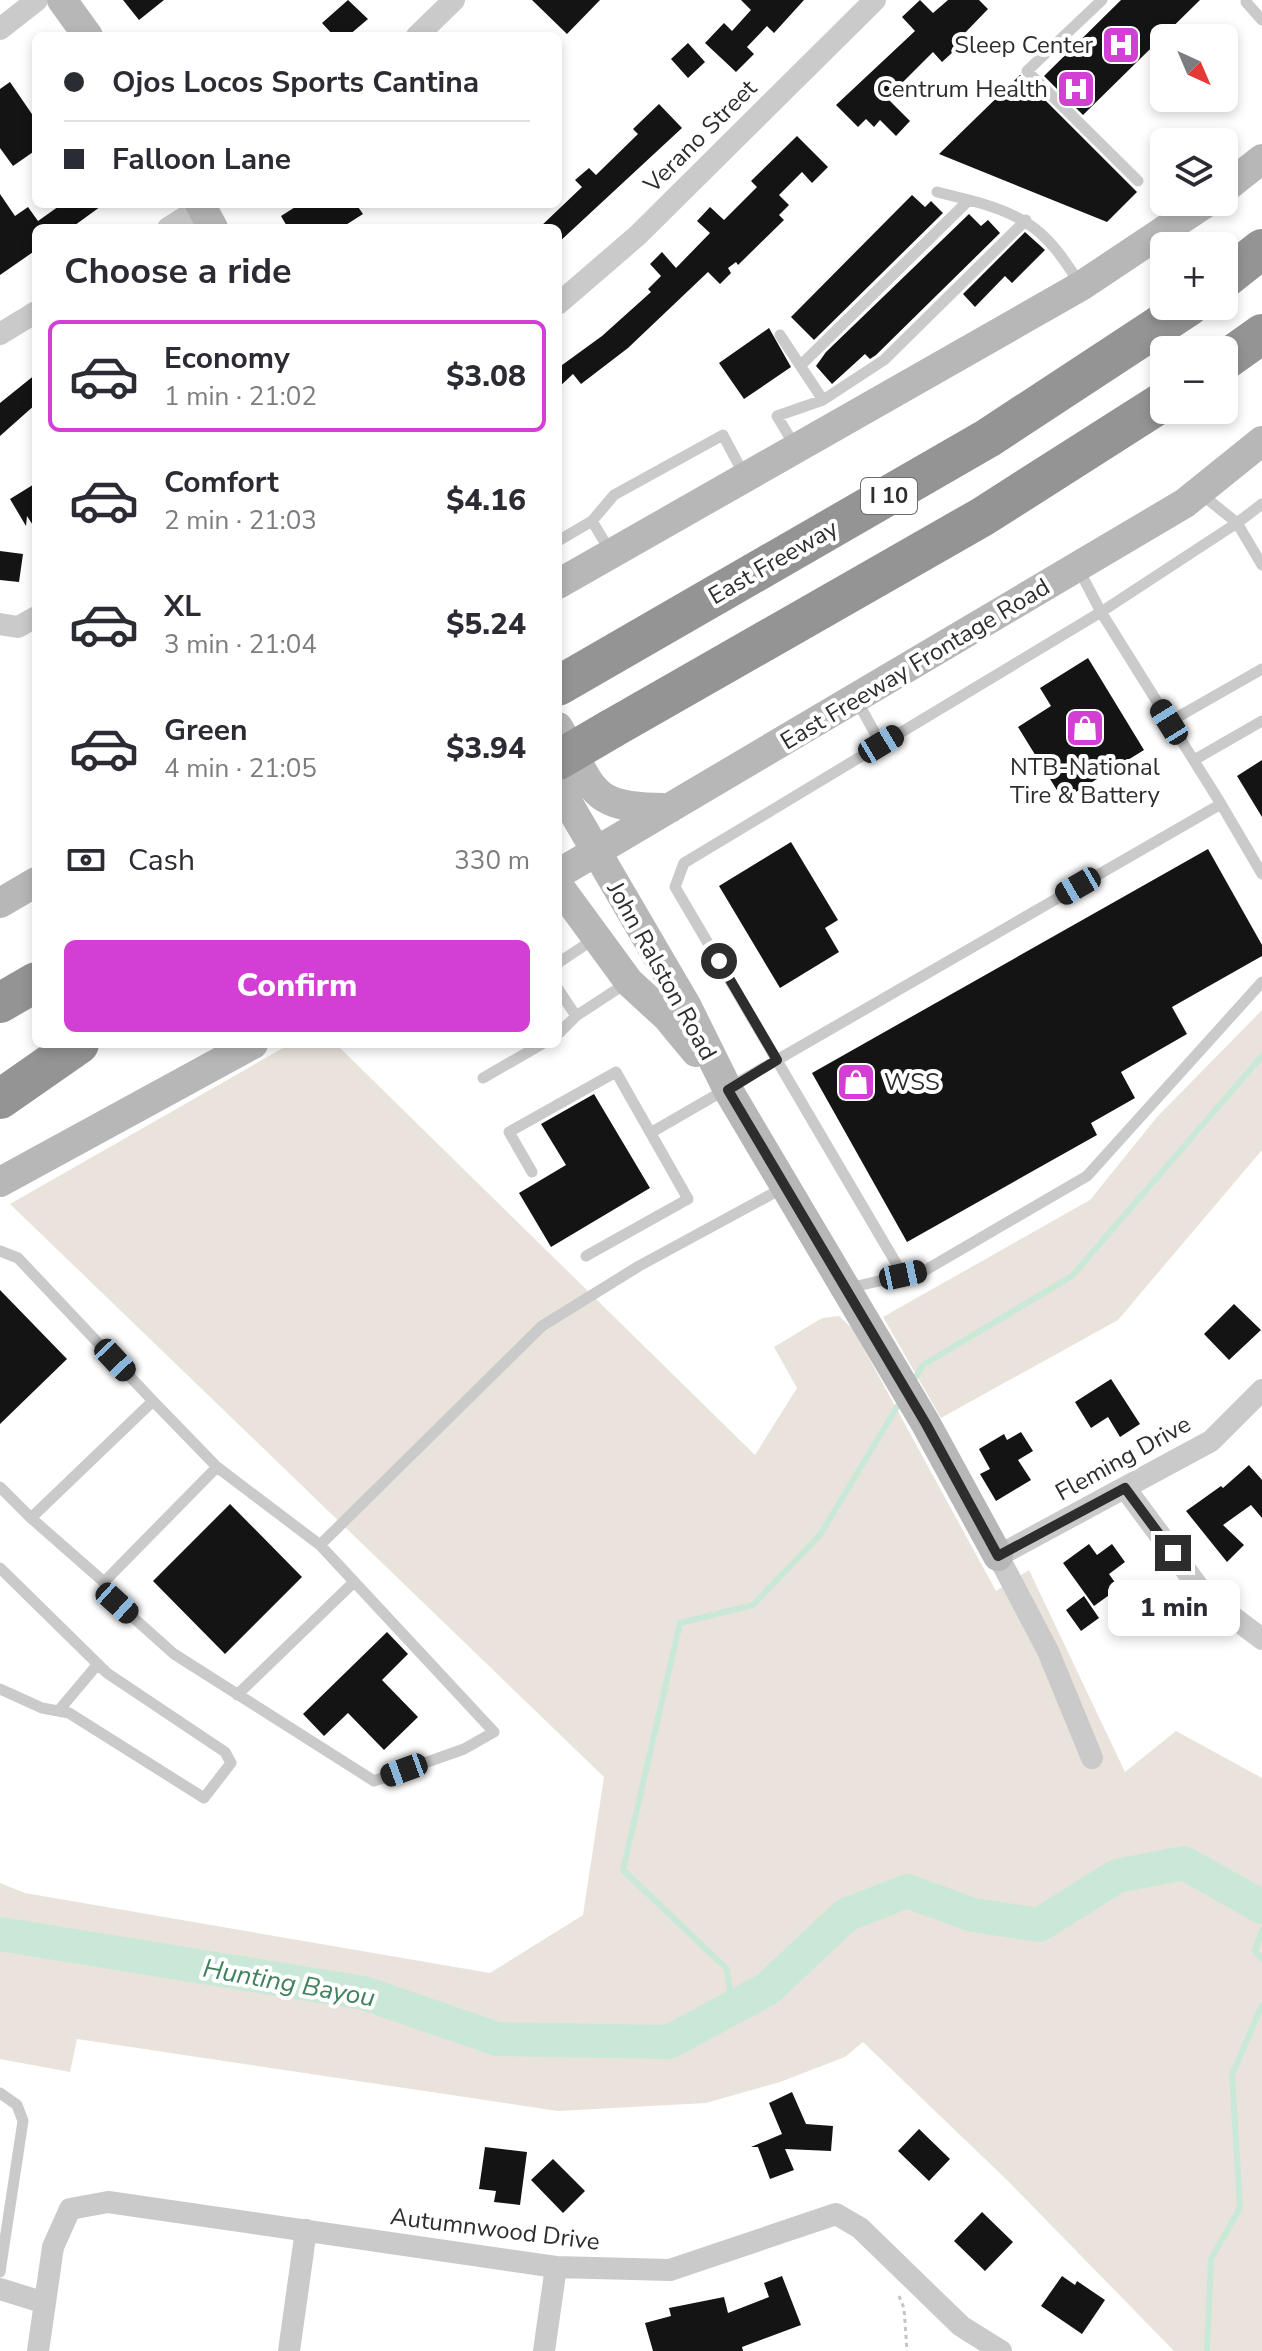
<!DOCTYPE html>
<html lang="en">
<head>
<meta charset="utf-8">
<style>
	:root { --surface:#fff; --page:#f7f7f7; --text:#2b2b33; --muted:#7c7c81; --line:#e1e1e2; --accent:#d33ed5 }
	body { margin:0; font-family:"Nunito Sans",sans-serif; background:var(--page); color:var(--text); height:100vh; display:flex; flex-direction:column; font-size:30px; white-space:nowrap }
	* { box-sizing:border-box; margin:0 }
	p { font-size:26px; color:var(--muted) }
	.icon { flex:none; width:44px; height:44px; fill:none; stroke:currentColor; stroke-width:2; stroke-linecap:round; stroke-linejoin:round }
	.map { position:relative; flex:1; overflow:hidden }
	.panel { position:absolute; left:32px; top:224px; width:530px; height:824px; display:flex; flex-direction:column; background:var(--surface); border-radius:12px; box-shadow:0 4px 12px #0003 }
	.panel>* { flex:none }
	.banner { position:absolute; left:32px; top:32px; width:530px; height:176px; border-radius:12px; box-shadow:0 4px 12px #0003; display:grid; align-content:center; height:176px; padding:0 32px; background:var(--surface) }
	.needle { width:52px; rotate:136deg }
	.fabs { position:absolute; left:1150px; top:24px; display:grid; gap:16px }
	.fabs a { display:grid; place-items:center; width:88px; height:88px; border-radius:12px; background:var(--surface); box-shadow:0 4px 12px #0003; font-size:40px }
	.end { position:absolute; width:36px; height:36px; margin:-18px; border:10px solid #2d2d2d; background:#fff; box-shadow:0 0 0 4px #fff }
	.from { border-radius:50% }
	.bubble { position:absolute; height:56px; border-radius:12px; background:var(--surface); box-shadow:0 4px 12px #0003; font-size:26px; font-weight:800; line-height:56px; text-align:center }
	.car { position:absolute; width:24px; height:48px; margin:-24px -12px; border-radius:10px; box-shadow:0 0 6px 2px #0007; background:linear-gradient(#222 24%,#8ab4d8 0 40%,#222 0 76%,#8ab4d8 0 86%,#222 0) }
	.banner b { display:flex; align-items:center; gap:28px; height:76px; font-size:30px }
	.banner b+b { border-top:2px solid var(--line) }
	.banner i { width:20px; height:20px; background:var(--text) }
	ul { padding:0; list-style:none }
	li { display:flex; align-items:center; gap:24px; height:112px; margin:0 16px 12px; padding:0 16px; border:4px solid transparent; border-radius:12px }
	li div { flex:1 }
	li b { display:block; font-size:30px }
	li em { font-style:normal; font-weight:800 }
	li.current { border-color:var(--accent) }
	li>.icon { width:72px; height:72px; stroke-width:1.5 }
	h2 { padding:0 32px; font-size:36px; line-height:96px }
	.pay { display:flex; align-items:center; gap:20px; height:88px; padding:0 32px; font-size:30px }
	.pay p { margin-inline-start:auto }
	.action { display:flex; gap:16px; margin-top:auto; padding:16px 32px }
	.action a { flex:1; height:92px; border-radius:12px; background:var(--accent); color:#fff; font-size:32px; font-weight:800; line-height:92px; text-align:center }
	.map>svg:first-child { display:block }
	.green { fill:#e9e3dc }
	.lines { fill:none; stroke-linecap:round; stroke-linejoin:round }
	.stream { stroke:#cae8d7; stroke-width:6 }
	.river { stroke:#cae8d7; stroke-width:34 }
	.building { fill:#141414 }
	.path { stroke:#c4c4c4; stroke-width:3; stroke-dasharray:4 4; stroke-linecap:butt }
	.lane { stroke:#cacaca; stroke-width:11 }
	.street { stroke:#cacaca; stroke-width:22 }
	.secondary { stroke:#b7b7b7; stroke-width:30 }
	.highway { stroke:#949494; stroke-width:40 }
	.highway-bridge { stroke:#949494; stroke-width:40 }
	.route { stroke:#2d2d2d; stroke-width:10 }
	.labels { text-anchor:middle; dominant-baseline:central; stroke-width:8; stroke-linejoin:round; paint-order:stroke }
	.shield { fill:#fff; stroke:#6c6c6c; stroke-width:2 }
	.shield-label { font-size:22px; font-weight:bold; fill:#2d2d2d }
	.poi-label { font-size:24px; fill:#2d2d2d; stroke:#fff; text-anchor:end }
	.street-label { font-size:24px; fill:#2d2d2d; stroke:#fff }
	.water-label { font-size:26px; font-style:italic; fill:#40815e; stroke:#fff }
</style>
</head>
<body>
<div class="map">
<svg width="1262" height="2351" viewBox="0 0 1262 2351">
	<rect width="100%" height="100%" fill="#fff"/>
	<path class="green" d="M1262 1010V1150L1118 1320 941 1418 883 1317 1090 1200 1157 1117Z
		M290 1044H336L755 1455 797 1388 774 1347 822 1318 839 1316 853 1329 996 1591 1029 1570 1125 1772 1176 1731 1262 1778V2351H1174L1008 2181 863 2042 845 2057 780 2082 706 2103 558 2111 77 2039 70 2072 0 2059V1883L25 1893 490 1973 583 1915 604 1777 10 1204Z"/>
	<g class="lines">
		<path class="stream" d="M912 1383 923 1365 1072 1276 1262 1056
			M1262 1930 1255 1951 1262 1959
			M732 2009 727 1969 623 1870 680 1623 753 1605 820 1535 900 1402
			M1207 2351 1211 2259 1240 2208 1232 2075 1262 2005"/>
		<path class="river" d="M0 1934 364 1993 497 2039 669 2042 767 1989 846 1915 907 1891 973 1915 1039 1925 1117 1876 1184 1863 1262 1907"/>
	</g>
	<path class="building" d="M123 0H164L139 20Z
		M348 0 368 19 348 36H334L322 23Z
		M532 0H600L567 34Z
		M741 0H804L774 33 767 26 747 47 754 54 736 72 705 43 724 23 732 31 751 10Z
		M920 0 933 13 948 0H979L988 9 961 37 965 41 942 62 933 52 887 98 910 121 896 136 880 120 874 127 866 119 858 127 836 105 915 31 902 17Z
		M1121 0H1200L1083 115 1044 76Z
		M688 43 705 62 688 78 671 59Z
		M1020 75 1137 192 1107 222 939 154Z
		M10 82 36 120V150L13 166 0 148V89Z
		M659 104 682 128 558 243V228H539L582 187 575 180 589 168 596 175 638 134 633 129Z
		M797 136 828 167 812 183 802 172 779 195 789 205 779 215 784 220 738 265 736 262 728 268 731 273 720 284 708 272 628 348 581 384 573 374 558 388V368L602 336 651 292 648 289 661 276 650 264 662 252 676 268 710 233 697 221 710 207 724 220 757 187 751 181Z
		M0 194 15 216 28 207 38 221 62 204H104L71 228H36V250L0 275Z
		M912 195 925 207 931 201 943 213 814 340 791 317Z
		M300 204H356L363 214 341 228H288L281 216Z
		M969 214 981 226 988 220 1000 233 876 355 870 359 865 354 832 384 816 366 826 352Z
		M1025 232 1045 250 1012 283 1005 276 975 307 963 294Z
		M769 328 791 367 744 399 719 363Z
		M36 374V404L0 436V403Z
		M36 483V530L27 516 26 526 10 499Z
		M0 551 23 554 19 582 0 580Z
		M1088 658 1144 750 1063 800 1018 727 1051 706 1040 688Z
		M1262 760V817L1237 776Z
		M791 842 838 920 825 928 839 952 780 988 719 886Z
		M1208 849 1262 945V956L1172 1007 1187 1034 1121 1072 1135 1098 1091 1123 1097 1135 907 1242 812 1073Z
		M594 1094 650 1188 551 1247 519 1193 566 1165 541 1124Z
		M0 1290 67 1359 0 1424Z
		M1234 1304 1261 1330 1229 1360 1204 1334Z
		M1111 1379 1140 1424 1120 1437 1108 1417 1091 1428 1075 1402Z
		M1021 1432 1033 1451 1018 1460 1031 1480 996 1501 980 1474 990 1469 979 1449 1004 1434 1007 1440Z
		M1249 1465 1262 1480V1518L1251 1505 1223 1525 1244 1545 1227 1562 1186 1511 1221 1486 1223 1488Z
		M230 1504 302 1577 225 1654 153 1581Z
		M1089 1544 1097 1555 1112 1544 1125 1562 1109 1574 1119 1588 1094 1606 1063 1563Z
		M1084 1596 1099 1618 1081 1631 1066 1610Z
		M387 1632 408 1654 382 1680 418 1717 384 1750 348 1713 324 1736 303 1714Z
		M792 2092 806 2124 833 2126 831 2151 785 2149 794 2170 770 2179 758 2147H751L782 2134 769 2103Z
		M919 2129 950 2159 929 2181 898 2151Z
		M485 2147 527 2152 520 2205 494 2202 496 2191 479 2189Z
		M553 2159 585 2191 563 2213 531 2180Z
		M982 2212 1013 2242 985 2271 954 2241Z
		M782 2276 801 2325 742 2347 743 2351H653L645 2323 671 2316 669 2308 724 2297 728 2313 769 2297 764 2283Z
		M1062 2276 1075 2285 1077 2281 1105 2300 1082 2334 1041 2306Z"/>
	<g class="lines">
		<path class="path" d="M899 2296 904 2308 907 2351"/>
		<path class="lane" d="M1102 0 1027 71 1138 181
			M1246 2 1262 20
			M1158 161 1164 168
			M937 192 969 200
			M780 335 823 400
			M801 365 969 200C1029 215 1049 234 1081 286
			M796 448 777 416 823 400 884 360 1026 220
			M1262 504 1237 523 1262 565
			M592 521 610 551
			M558 541 592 521 614 495 723 435 744 475
			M1078 568 1101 612 1221 804
			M856 699 881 744
			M1169 722 1262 669
			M1194 760 1262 721
			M558 963 594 939
			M558 989 576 1016 628 982
			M558 1034 576 1016
			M483 1078 542 1044
			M652 1132 1221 804 1262 874
			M532 1172 509 1132 616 1072 688 1199 586 1256
			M0 1251 18 1258 153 1401 31 1518 0 1487
			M903 1275 675 887 684 863 1101 612 1237 523 1200 493
			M848 1288 924 1271 1087 1176 1262 982
			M217 1467 320 1545 542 1326 639 1266 783 1188
			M31 1518 104 1582 217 1467 153 1401
			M0 1568 107 1673 225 1752 231 1763 204 1798 69 1713 42 1708 0 1689
			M104 1582 117 1603 174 1654 374 1781 464 1749 494 1732 320 1545
			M237 1695 354 1582
			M60 1709 97 1665
			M0 2093 17 2105 23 2121 0 2272"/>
		<path class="street" d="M0 29 37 0
			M417 36 454 0
			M168 228 206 204
			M558 304 638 235 875 0
			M0 334 36 312
			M0 624 18 627 36 617
			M1125 1488 1205 1596 1262 1639
			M1092 1758 1048 1651 998 1556 1211 1441 1262 1390
			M0 2289 45 2303
			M38 2351 53 2247 70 2209 108 2202 556 2267 670 2270 836 2214 860 2228 961 2326 1001 2351
			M289 2351 306 2230
			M544 2351 556 2267"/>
		<path class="secondary" d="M62 0 88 36
			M1224 189 1262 159
			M200 204 213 228
			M558 584 1081 286 1207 202
			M558 727C596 792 588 809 670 808
			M558 786 686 1005 728 1090 926 1424 998 1556
			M558 874 1185 503 1262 441
			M558 885 629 982 667 1017 696 1052
			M0 903 36 882
			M0 1182 253 1044"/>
		<path class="highway" d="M1224 279 1262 249
			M1224 361 1262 334
			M558 686 988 438 1189 306
			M611 729 982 517 1164 401
			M0 1003 36 982
			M0 1099 79 1044"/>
		<path class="highway-bridge" d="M558 760 611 729"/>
	</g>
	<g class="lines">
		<path class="route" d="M719 961 777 1060 728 1090 926 1424 998 1556 1125 1488 1173 1553"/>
	</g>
	<defs>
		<g id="hospital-square" transform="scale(2)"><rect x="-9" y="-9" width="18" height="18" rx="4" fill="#d33ed5" stroke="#fff"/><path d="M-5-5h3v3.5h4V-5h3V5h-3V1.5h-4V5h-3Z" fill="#fff"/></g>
		<g id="shop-square" transform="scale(2)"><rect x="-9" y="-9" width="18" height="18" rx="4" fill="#d33ed5" stroke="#fff"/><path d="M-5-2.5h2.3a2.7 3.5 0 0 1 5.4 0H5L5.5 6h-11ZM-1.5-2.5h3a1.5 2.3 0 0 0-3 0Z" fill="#fff"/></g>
	</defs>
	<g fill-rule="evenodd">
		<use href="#hospital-square" x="1121" y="45"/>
		<use href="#hospital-square" x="1076" y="89"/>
		<use href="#shop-square" x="1085" y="728"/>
		<use href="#shop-square" x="856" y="1082"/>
	</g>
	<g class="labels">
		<rect class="shield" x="861" y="478" width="56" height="36" rx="6"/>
		<g class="shield-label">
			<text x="889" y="496">I 10</text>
		</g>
		<g class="poi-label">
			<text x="1093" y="45">Sleep Center</text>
			<text x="1048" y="89">Centrum Health</text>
			<text x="1085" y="767" text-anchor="middle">NTB-National<tspan x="1085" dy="28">Tire &amp; Battery</tspan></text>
			<text x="884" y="1082" text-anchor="start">WSS</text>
		</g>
		<g class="street-label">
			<text transform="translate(700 136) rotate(-45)">Verano Street</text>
			<text transform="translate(773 562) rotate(-30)">East Freeway</text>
			<text transform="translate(915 664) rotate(-31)">East Freeway Frontage Road</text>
			<text transform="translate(662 971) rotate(61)">John Ralston Road</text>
			<text transform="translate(1123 1458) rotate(-29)">Fleming Drive</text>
			<text transform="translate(495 2229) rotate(7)">Autumnwood Drive</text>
		</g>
		<g class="water-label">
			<text transform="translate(289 1983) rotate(10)">Hunting Bayou</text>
		</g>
	</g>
</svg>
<div class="fabs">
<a><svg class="needle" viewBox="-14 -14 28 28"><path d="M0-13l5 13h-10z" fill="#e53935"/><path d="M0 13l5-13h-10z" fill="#7c7c81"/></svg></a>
<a><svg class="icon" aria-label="layers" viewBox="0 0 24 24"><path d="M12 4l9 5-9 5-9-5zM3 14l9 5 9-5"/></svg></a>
<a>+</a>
<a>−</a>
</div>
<i class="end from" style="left:719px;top:961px"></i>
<i class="end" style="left:1173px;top:1553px"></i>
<div class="bubble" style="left:1108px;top:1580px;width:132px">1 min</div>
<i class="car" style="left:1169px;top:722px;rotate:328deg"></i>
<i class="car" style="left:881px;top:744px;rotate:59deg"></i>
<i class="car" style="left:1078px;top:886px;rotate:240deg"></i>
<i class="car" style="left:903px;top:1275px;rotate:78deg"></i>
<i class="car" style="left:115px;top:1360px;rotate:137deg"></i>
<i class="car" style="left:117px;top:1603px;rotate:132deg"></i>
<i class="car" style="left:404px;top:1770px;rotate:250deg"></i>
<div class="banner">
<b><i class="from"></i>Ojos Locos Sports Cantina</b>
<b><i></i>Falloon Lane</b>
</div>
<section class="panel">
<h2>Choose a ride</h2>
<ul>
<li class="current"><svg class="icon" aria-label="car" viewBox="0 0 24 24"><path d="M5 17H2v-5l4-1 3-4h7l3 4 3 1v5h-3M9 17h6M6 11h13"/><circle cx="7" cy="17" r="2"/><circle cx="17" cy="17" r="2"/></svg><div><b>Economy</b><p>1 min · 21:02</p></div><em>$3.08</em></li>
<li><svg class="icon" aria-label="car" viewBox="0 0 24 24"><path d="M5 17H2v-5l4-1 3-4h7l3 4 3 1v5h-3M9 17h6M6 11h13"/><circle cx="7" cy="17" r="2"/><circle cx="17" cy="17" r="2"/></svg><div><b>Comfort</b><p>2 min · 21:03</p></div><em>$4.16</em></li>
<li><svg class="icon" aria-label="car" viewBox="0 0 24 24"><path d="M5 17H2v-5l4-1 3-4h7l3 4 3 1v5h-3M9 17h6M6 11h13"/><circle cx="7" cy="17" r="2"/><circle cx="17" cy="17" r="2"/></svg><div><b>XL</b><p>3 min · 21:04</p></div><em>$5.24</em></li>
<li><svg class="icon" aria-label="car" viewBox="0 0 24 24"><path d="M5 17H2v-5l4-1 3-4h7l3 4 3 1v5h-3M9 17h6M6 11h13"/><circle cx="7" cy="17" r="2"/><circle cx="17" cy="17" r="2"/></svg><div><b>Green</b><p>4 min · 21:05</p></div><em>$3.94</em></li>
</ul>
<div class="pay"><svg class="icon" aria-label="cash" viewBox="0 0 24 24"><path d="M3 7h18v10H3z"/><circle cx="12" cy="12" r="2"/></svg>Cash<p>330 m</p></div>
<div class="action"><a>Confirm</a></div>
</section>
</div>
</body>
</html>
